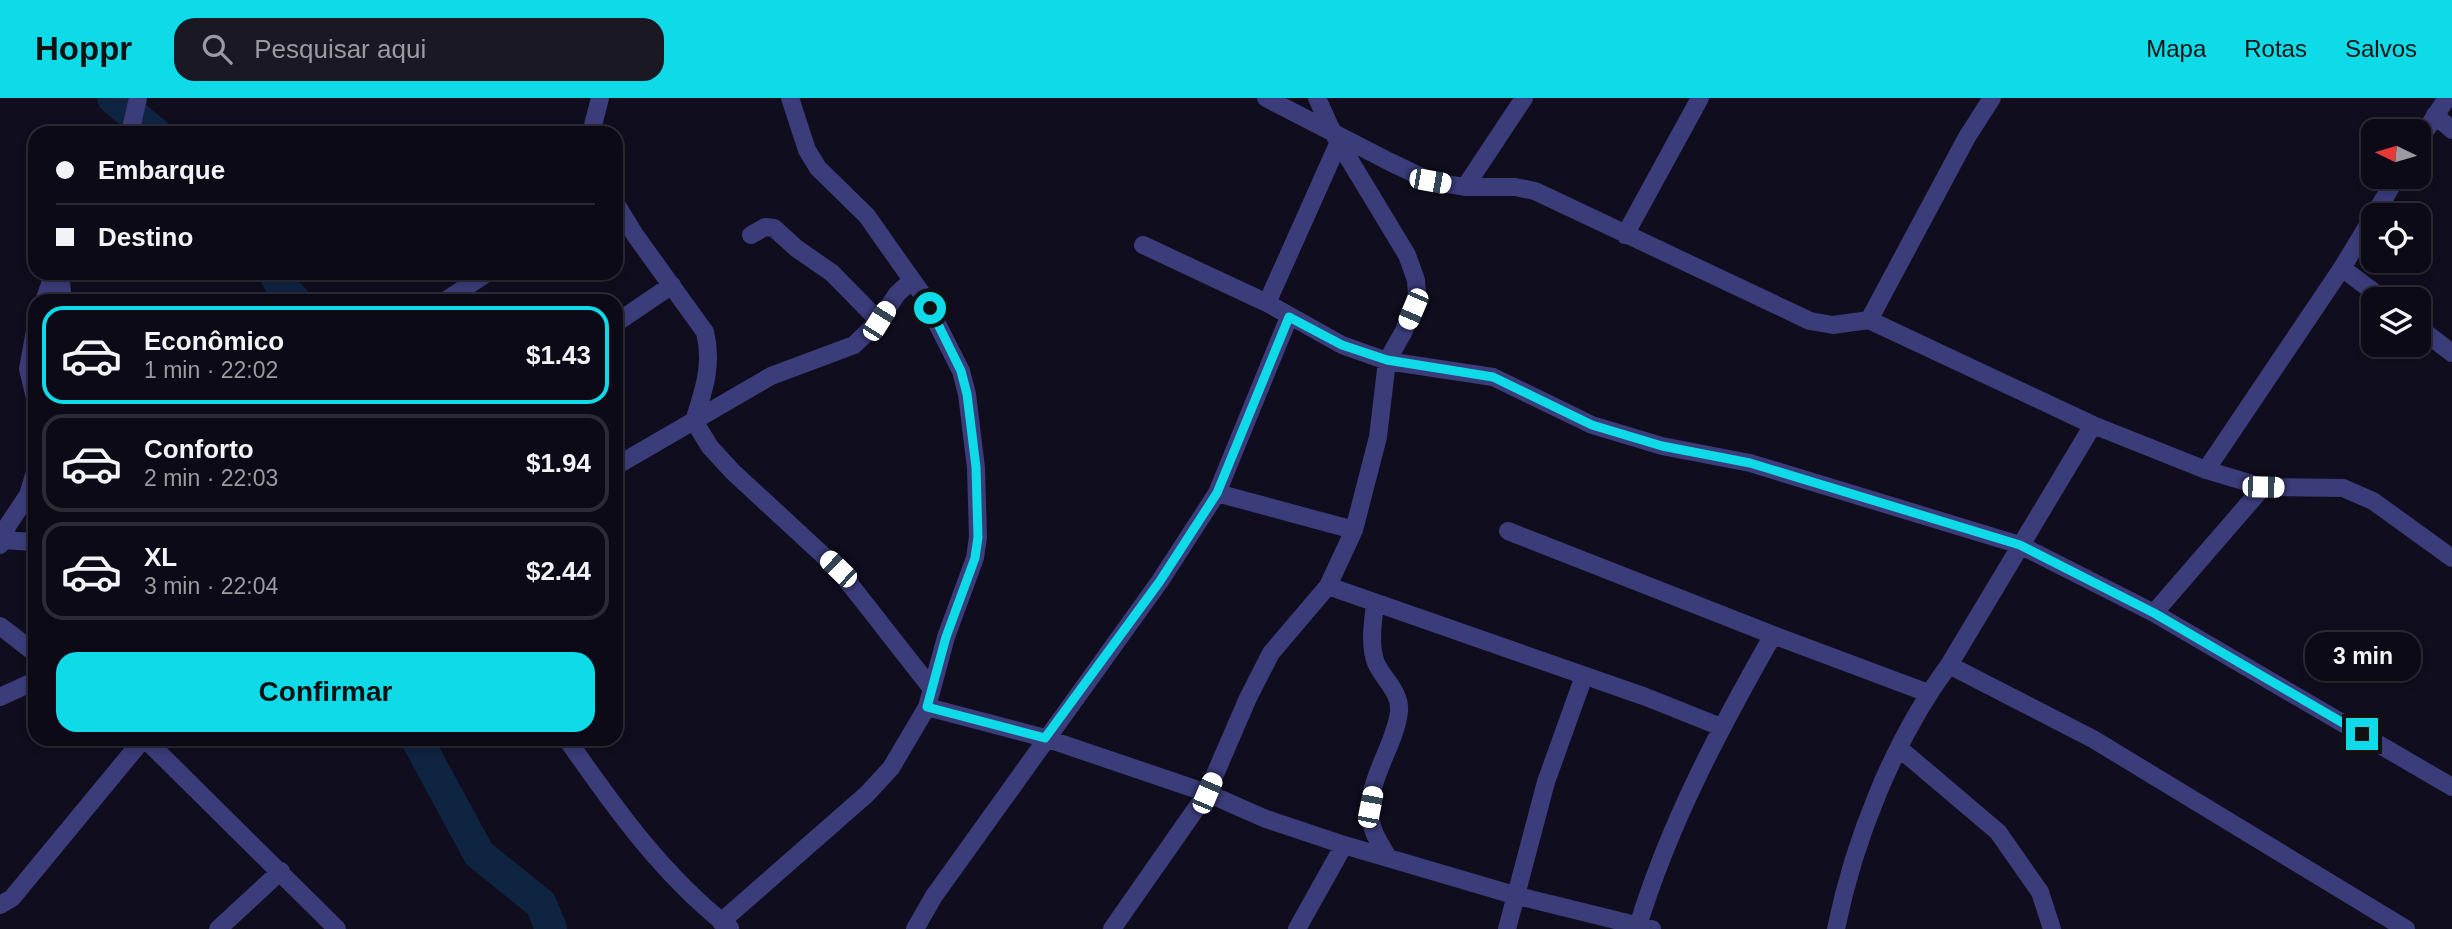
<!DOCTYPE html>
<html lang="pt">
<head>
<meta charset="utf-8">
<style>
	:root { --surface:#0c0a16; --page:#1a1823; --text:#f1f3f6; --muted:#9a9aa1; --line:#2c2b35; --accent:#0edbe7 }
	body { margin:0; font-family:Helvetica,sans-serif; background:var(--page); color:var(--text); height:100vh; display:flex; flex-direction:column; font-size:26px; white-space:nowrap }
	* { box-sizing:border-box; margin:0 }
	p { font-size:23px; color:var(--muted) }
	.icon { flex:none; width:38px; height:38px; fill:none; stroke:currentColor; stroke-width:2; stroke-linecap:round; stroke-linejoin:round }
	.map { position:relative; flex:1; overflow:hidden }
	.sheet { position:absolute; left:28px; top:196px; width:595px; height:452px; display:flex; flex-direction:column; background:var(--surface); border-radius:21px; box-shadow:0 4px 10px #0003,0 0 0 2px var(--line) }
	.sheet>* { flex:none }
	.banner { position:absolute; left:28px; top:28px; width:595px; height:154px; border-radius:21px; box-shadow:0 4px 10px #0003,0 0 0 2px var(--line); display:grid; align-content:center; height:154px; padding:0 28px; background:var(--surface) }
	.needle { width:46px; rotate:275deg }
	.controls { position:absolute; left:2361px; top:21px; display:grid; gap:14px }
	.controls a { display:grid; place-items:center; width:70px; height:70px; border-radius:14px; background:var(--surface); box-shadow:0 4px 10px #0003,0 0 0 2px var(--line); font-size:35px }
	.end { position:absolute; width:32px; height:32px; margin:-16px; border:9px solid #0edbe7; background:#111; box-shadow:0 0 0 4px #111 }
	.from { border-radius:50% }
	.bubble { position:absolute; height:49px; border-radius:21px; background:var(--surface); box-shadow:0 4px 10px #0003,0 0 0 2px var(--line); font-size:23px; font-weight:800; line-height:49px; text-align:center }
	.car { position:absolute; width:21px; height:42px; margin:-21px -10px; border-radius:9px; box-shadow:0 0 5px 2px #0007; background:linear-gradient(#fff 24%,#345 0 40%,#fff 0 76%,#345 0 86%,#fff 0) }
	.banner b { display:flex; align-items:center; gap:24px; height:66px; font-size:26px }
	.banner b+b { border-top:2px solid var(--line) }
	.banner i { width:18px; height:18px; background:var(--text) }
	ul { padding:12px 0 0; list-style:none }
	li { display:flex; align-items:center; gap:21px; height:98px; margin:0 14px 10px; padding:0 14px; border:4px solid var(--line); border-radius:21px }
	li div { flex:1 }
	li b { display:block; font-size:26px }
	li em { font-style:normal; font-weight:800 }
	li.active { border-color:var(--accent) }
	li>.icon { width:63px; height:63px; stroke-width:1.5 }
	.cta { display:flex; gap:14px; margin-top:auto; padding:14px 28px }
	.cta a { flex:1; height:80px; border-radius:21px; background:var(--accent); color:#111; font-size:28px; font-weight:800; line-height:80px; text-align:center }
	header { display:flex; align-items:center; gap:42px; box-sizing:border-box; height:98px; padding:0 35px; background:var(--accent); color:#111 }
	header strong { font-size:33px }
	nav { display:flex; gap:38px; margin-inline-start:auto; font-size:24px }
	.search { width:490px; height:63px; background:var(--page); display:flex; align-items:center; gap:18px; box-sizing:border-box; padding:0 24px; border-radius:21px; color:var(--muted); font-size:26px }
	.map>svg:first-child { display:block }
	.lines { fill:none; stroke-linecap:round; stroke-linejoin:round }
	.river { stroke:#0f2441; stroke-width:32 }
	.minor { stroke:#3b3c7a; stroke-width:18 }
	.route { stroke:#0edbe7; stroke-width:9 }
</style>
</head>
<body>
<header>
<strong>Hoppr</strong>
<div class="search"><svg class="icon" aria-label="search" viewBox="0 0 24 24"><circle cx="10" cy="10" r="6"/><path d="M15 15l6 6"/></svg>Pesquisar aqui</div>
<nav><a>Mapa</a><a>Rotas</a><a>Salvos</a></nav>
</header>
<div class="map">
<svg width="2452" height="831" viewBox="0 0 2452 831">
	<rect width="100%" height="100%" fill="#100d1e"/>
	<g class="lines">
		<path class="river" d="M113 0 155 35
			M274 175 283 190 295 203
			M416 640 479 756 541 806 551 831"/>
		<path class="minor" d="M1266 0 1390 64 1430 83 1465 89H1515L1535 93 1810 223 1833 227 1869 222 2093 327 2206 372 2263 389 2343 390 2373 403 2452 460
			M2435 17 2452 32
			M130 35 138 0
			M591 35 600 0
			M2418 44 2447 0
			M1465 89 1524 0
			M616 106 635 137 705 234C713 266 704 292 694 323L710 349 733 374 838 471 932 591
			M2374 117 2397 79
			M751 137 765 129 774 130 796 150 832 175 879 223
			M1625 137 1700 0
			M1143 147 1267 205 1342 247 1387 263 1493 279 1592 327 1662 348 1750 365 2020 447 2154 515 2452 689
			M2342 170 2383 201
			M60 175 63 203
			M44 203 54 175
			M445 203 487 175
			M1267 205 1339 44
			M1869 222 1967 39 1992 0
			M616 225 672 187
			M2418 229 2452 255
			M35 233 28 271 35 300
			M616 368 771 278 854 247 879 223 897 196 912 182
			M2206 372 2342 170 2373 119
			M1217 395 1354 432
			M1508 433 1773 537 1928 595
			M2 442 35 444
			M0 447 8 427 28 397 35 374
			M1328 488 1646 599 1721 629
			M1375 506C1373 525 1369 546 1376 565 1383 581 1401 594 1399 614 1394 654 1358 691 1374 734 1377 742 1383 750 1387 758
			M2154 515 2263 389
			M0 528 35 555
			M1949 567 2093 641 2406 831
			M0 599 35 583
			M927 609 1045 640 1207 695 1266 721 1344 747 1514 797 1652 831
			M144 640 337 831
			M566 640C614 709 663 778 730 830
			M1899 650 1998 734 2040 794 2052 831
			M0 807 12 800 144 640
			M721 824 867 696 891 670 927 609 946 539 975 460 978 439 976 370 967 296 961 273 922 196 881 138 867 118 818 70 807 52 790 0
			M1638 828C1669 726 1720 630 1773 537
			M218 831 281 773
			M915 831 934 798 1160 483 1217 395 1289 219
			M1112 831 1207 695 1248 600 1271 555 1328 488 1354 432 1378 339 1387 263 1404 233 1417 196 1416 182 1407 157 1332 33 1317 0
			M1297 831 1344 747
			M1507 831 1546 684 1584 578
			M1836 831C1854 742 1894 641 1949 567L2093 327"/>
	</g>
	<g class="lines">
		<path class="route" d="M930 210 961 273 967 296 976 369 978 439 975 460 946 539 927 609 1045 640 1160 483 1217 395 1289 219 1342 247 1387 262 1493 279 1592 327 1662 348 1750 365 2020 447 2154 515 2362 636"/>
	</g>
</svg>
<div class="controls">
<a><svg class="needle" viewBox="-14 -14 28 28"><path d="M0-13l5 13h-10z" fill="#e53935"/><path d="M0 13l5-13h-10z" fill="#9a9aa1"/></svg></a>
<a><svg class="icon" aria-label="locate" viewBox="0 0 24 24"><circle cx="12" cy="12" r="6"/><path d="M12 2v4M12 18v4M2 12h4M18 12h4"/></svg></a>
<a><svg class="icon" aria-label="layers" viewBox="0 0 24 24"><path d="M12 4l9 5-9 5-9-5zM3 14l9 5 9-5"/></svg></a>
</div>
<i class="end from" style="left:930px;top:210px"></i>
<i class="end" style="left:2362px;top:636px"></i>
<div class="bubble" style="left:2305px;top:534px;width:116px">3 min</div>
<i class="car" style="left:1430px;top:83px;rotate:100deg"></i>
<i class="car" style="left:1413px;top:211px;rotate:203deg"></i>
<i class="car" style="left:879px;top:223px;rotate:32deg"></i>
<i class="car" style="left:2263px;top:389px;rotate:91deg"></i>
<i class="car" style="left:838px;top:471px;rotate:314deg"></i>
<i class="car" style="left:1207px;top:695px;rotate:23deg"></i>
<i class="car" style="left:1370px;top:709px;rotate:11deg"></i>
<div class="banner">
<b><i class="from"></i>Embarque</b>
<b><i></i>Destino</b>
</div>
<section class="sheet">
<ul>
<li class="active"><svg class="icon" aria-label="car" viewBox="0 0 24 24"><path d="M5 17H2v-5l4-1 3-4h7l3 4 3 1v5h-3M9 17h6M6 11h13"/><circle cx="7" cy="17" r="2"/><circle cx="17" cy="17" r="2"/></svg><div><b>Econômico</b><p>1 min · 22:02</p></div><em>$1.43</em></li>
<li><svg class="icon" aria-label="car" viewBox="0 0 24 24"><path d="M5 17H2v-5l4-1 3-4h7l3 4 3 1v5h-3M9 17h6M6 11h13"/><circle cx="7" cy="17" r="2"/><circle cx="17" cy="17" r="2"/></svg><div><b>Conforto</b><p>2 min · 22:03</p></div><em>$1.94</em></li>
<li><svg class="icon" aria-label="car" viewBox="0 0 24 24"><path d="M5 17H2v-5l4-1 3-4h7l3 4 3 1v5h-3M9 17h6M6 11h13"/><circle cx="7" cy="17" r="2"/><circle cx="17" cy="17" r="2"/></svg><div><b>XL</b><p>3 min · 22:04</p></div><em>$2.44</em></li>
</ul>
<div class="cta"><a>Confirmar</a></div>
</section>
</div>
</body>
</html>
